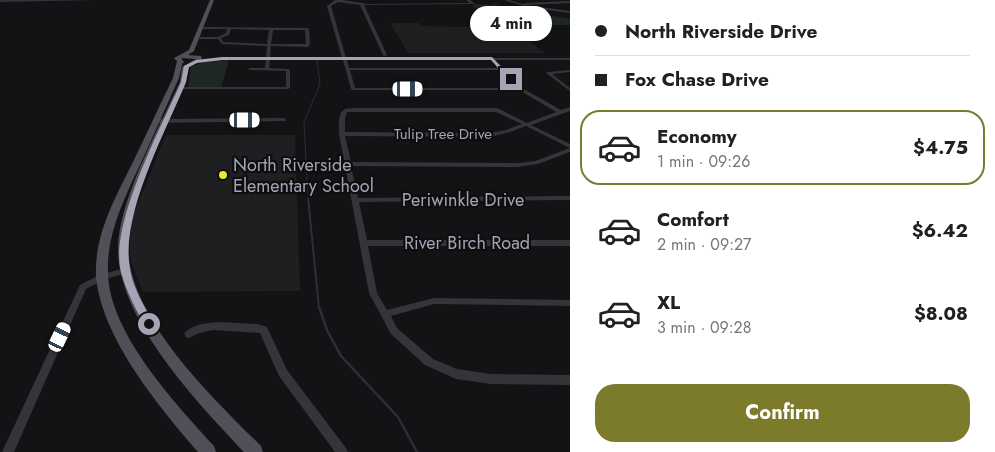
<!DOCTYPE html>
<html lang="en">
<head>
<meta charset="utf-8">
<style>
	:root { --surface:#fff; --page:#f6f6f6; --text:#202124; --muted:#757577; --line:#e0e0e0; --accent:#7b7b2b }
	body { margin:0; font-family:Jost,sans-serif; background:var(--page); color:var(--text); height:100vh; display:flex; flex-direction:column; font-size:19px; white-space:nowrap }
	* { box-sizing:border-box; margin:0 }
	p { font-size:16px; color:var(--muted) }
	.icon { flex:none; width:28px; height:28px; fill:none; stroke:currentColor; stroke-width:2; stroke-linecap:round; stroke-linejoin:round }
	.map { position:relative; flex:1; overflow:hidden }
	.details { display:flex; flex-direction:column; background:var(--surface); width:425px }
	.details>* { flex:none }
	.hud { display:grid; align-content:center; height:110px; padding:0 25px; background:var(--surface) }
	.end { position:absolute; width:22px; height:22px; margin:-11px; border:6px solid #a5a4b4; background:#111; box-shadow:0 0 0 2px #111 }
	.from { border-radius:50% }
	.bubble { position:absolute; height:35px; border-radius:18px; background:var(--surface); box-shadow:0 2px 12px #0003; font-size:16px; font-weight:700; line-height:35px; text-align:center }
	.car { position:absolute; width:15px; height:30px; margin:-15px -8px; border-radius:6px; box-shadow:0 0 4px 1px #0007; background:linear-gradient(#fff 24%,#345 0 40%,#fff 0 76%,#345 0 86%,#fff 0) }
	.hud b { display:flex; align-items:center; gap:18px; height:48px; font-size:19px }
	.hud b+b { border-top:1px solid var(--line) }
	.hud i { width:12px; height:12px; background:var(--text) }
	ul { padding:0; list-style:none }
	li { display:flex; align-items:center; gap:15px; height:75px; margin:0 10px 8px; padding:0 15px; border:2px solid transparent; border-radius:20px }
	li div { flex:1 }
	li b { display:block; font-size:19px }
	li em { font-style:normal; font-weight:700 }
	li.current { border-color:var(--accent) }
	li>.icon { width:45px; height:45px; stroke-width:1.5 }
	.action { display:flex; gap:10px; margin-top:auto; padding:10px 25px }
	.action a { flex:1; height:58px; border-radius:20px; background:var(--accent); color:#fff; font-size:20px; font-weight:700; line-height:58px; text-align:center }
	main { display:flex; flex:1; min-height:0 }
	.map>svg:first-child { display:block }
	.built { fill:#1f1f21 }
	.green { fill:#1f2723 }
	.lines { fill:none; stroke-linecap:round; stroke-linejoin:round }
	.stream-far2 { stroke:#2b2f39; stroke-width:1 }
	.stream-far1 { stroke:#2b2f39; stroke-width:2 }
	.stream { stroke:#2b2f39; stroke-width:2.5 }
	.minor { fill:#343439; fill-rule:evenodd }
	.major { fill:#515058; fill-rule:evenodd }
	.route { fill:#a5a4b4 }
	.poi-dot { fill:#eae834; stroke:#0e0d0f; stroke-width:2 }
	.labels { text-anchor:middle; dominant-baseline:central; stroke-width:4.5; stroke-linejoin:round; paint-order:stroke }
	.far-street-label { font-size:15px; fill:#a5a4b4; stroke:#0e0d0f }
	.poi-label { font-size:18px; fill:#a5a4b4; stroke:#0e0d0f; text-anchor:start }
	.street-label { font-size:18px; fill:#a5a4b4; stroke:#0e0d0f }
</style>
</head>
<body>
<main>
<div class="map">
<svg width="570" height="452" viewBox="0 0 570 452">
	<rect width="100%" height="100%" fill="#131214"/>
	<path class="built" d="M390 23H419L422 26 513 28 545 53H408Z
		M166 135H295L300 291 143 292 130 259V234L133 215Z"/>
	<path class="green" d="M475 4 498 5 570 19V25H510L492 11 479 10 472 6Z
		M229 60 221 88H188L191 66 211 61Z"/>
	<g class="lines">
		<path class="stream-far2" d="M493 4H497
			M308 198 304 122 320 84 317 60"/>
		<path class="stream-far1" d="M308 197 319 308"/>
		<path class="stream" d="M319 307 327 330 341 356 398 417 417 452"/>
		<path class="minor" d="M0 0H96L0 2Z
			M335 0H342L368 4 470 3 466 0H470L475 4 364 5 387 55 385 56 383 55 360 5 338 2 331 6 346 58H570V60H347L349 68H497L496 65H500L522 88 561 110 570 107V111L531 125 570 144V148L526 126 510 132 490 137 345 136 351 162 518 163 535 161 570 148V152L538 164 518 167 351 166 358 198 570 196V200L359 202 367 240H570V246H368L377 293 387 310 434 298 570 300V306L434 304 391 316 397 328 433 359 457 369 491 374 570 375V385L491 384 456 379 425 365 391 334 369 293 339 134C339 127 337 113 345 109 348 108 351 109 354 108H497L527 123 556 112 519 90H353L351 89 343 60H270L269 68 288 69 290 70V88L288 89H181L179 88 181 87H286V71L250 70 248 69 250 68H265L266 60H222L194 62V60H196L222 58H266L267 46 222 44 218 39H199L200 37H218L226 33 227 29H203L204 27 307 28 309 29 310 44 308 47 271 46 270 58H342L327 6ZM231 29 269 30 267 44 223 42 221 38 229 35ZM273 30H305L306 44H271ZM350 70H500L516 88H355ZM347 112H496L522 124 506 130 490 133 345 132V119Z
			M504 0H509L523 4 525 3 570 1V3L526 5 570 11V13L530 8Z
			M570 70V72L552 74 570 88V91L546 73 548 72Z
			M284 118 286 119V121L156 123 153 121 156 119Z
			M125 268 128 269 129 271 128 273 105 279 86 289 14 452H2L80 285 99 275Z
			M222 322 258 324 267 327 287 370 346 448 348 452H335L279 376 260 333 213 330 199 333 189 338 186 337 184 334C192 323 209 323 222 322Z"/>
		<path class="major" d="M210 0H214L194 51 188 55 201 56 202 59 188 68 186 82C168 126 127 202 128 249 131 321 213 398 261 446L263 452H244C198 403 118 320 118 249 118 201 160 126 180 82L182 67 196 59 181 58 184 62 182 64 179 78C166 107 153 136 140 165 124 199 106 235 108 274 110 334 175 403 214 446L216 452H198C159 407 101 337 96 276 94 236 115 198 132 164 146 135 159 107 173 78L177 61 174 58 189 50Z"/>
	</g>
	<path class="route" d="M222 57H492L513 79 509 80 491 60H222L197 63 189 67 186 82C165 133 120 215 130 269 133 289 145 307 154 324L149 328 146 327C136 310 126 291 121 272 109 224 161 128 181 82L184 66 196 60Z"/>
	<circle class="poi-dot" cx="223" cy="175" r="5"/>
	<g class="labels">
		<g class="far-street-label">
			<text x="443" y="134">Tulip Tree Drive</text>
		</g>
		<g class="poi-label">
			<text x="233" y="165">North Riverside<tspan x="233" dy="21">Elementary School</tspan></text>
		</g>
		<g class="street-label">
			<text x="463" y="200">Periwinkle Drive</text>
			<text x="467" y="243">River Birch Road</text>
		</g>
	</g>
</svg>
<i class="end from" style="left:149px;top:324px"></i>
<i class="end" style="left:511px;top:79px"></i>
<div class="bubble" style="left:470px;top:6px;width:82px">4 min</div>
<i class="car" style="left:408px;top:89px;rotate:90deg"></i>
<i class="car" style="left:245px;top:120px;rotate:90deg"></i>
<i class="car" style="left:60px;top:337px;rotate:25deg"></i>
</div>
<section class="details">
<div class="hud">
<b><i class="from"></i>North Riverside Drive</b>
<b><i></i>Fox Chase Drive</b>
</div>
<ul>
<li class="current"><svg class="icon" aria-label="car" viewBox="0 0 24 24"><path d="M5 17H2v-5l4-1 3-4h7l3 4 3 1v5h-3M9 17h6M6 11h13"/><circle cx="7" cy="17" r="2"/><circle cx="17" cy="17" r="2"/></svg><div><b>Economy</b><p>1 min · 09:26</p></div><em>$4.75</em></li>
<li><svg class="icon" aria-label="car" viewBox="0 0 24 24"><path d="M5 17H2v-5l4-1 3-4h7l3 4 3 1v5h-3M9 17h6M6 11h13"/><circle cx="7" cy="17" r="2"/><circle cx="17" cy="17" r="2"/></svg><div><b>Comfort</b><p>2 min · 09:27</p></div><em>$6.42</em></li>
<li><svg class="icon" aria-label="car" viewBox="0 0 24 24"><path d="M5 17H2v-5l4-1 3-4h7l3 4 3 1v5h-3M9 17h6M6 11h13"/><circle cx="7" cy="17" r="2"/><circle cx="17" cy="17" r="2"/></svg><div><b>XL</b><p>3 min · 09:28</p></div><em>$8.08</em></li>
</ul>
<div class="action"><a>Confirm</a></div>
</section>
</main>
</body>
</html>
